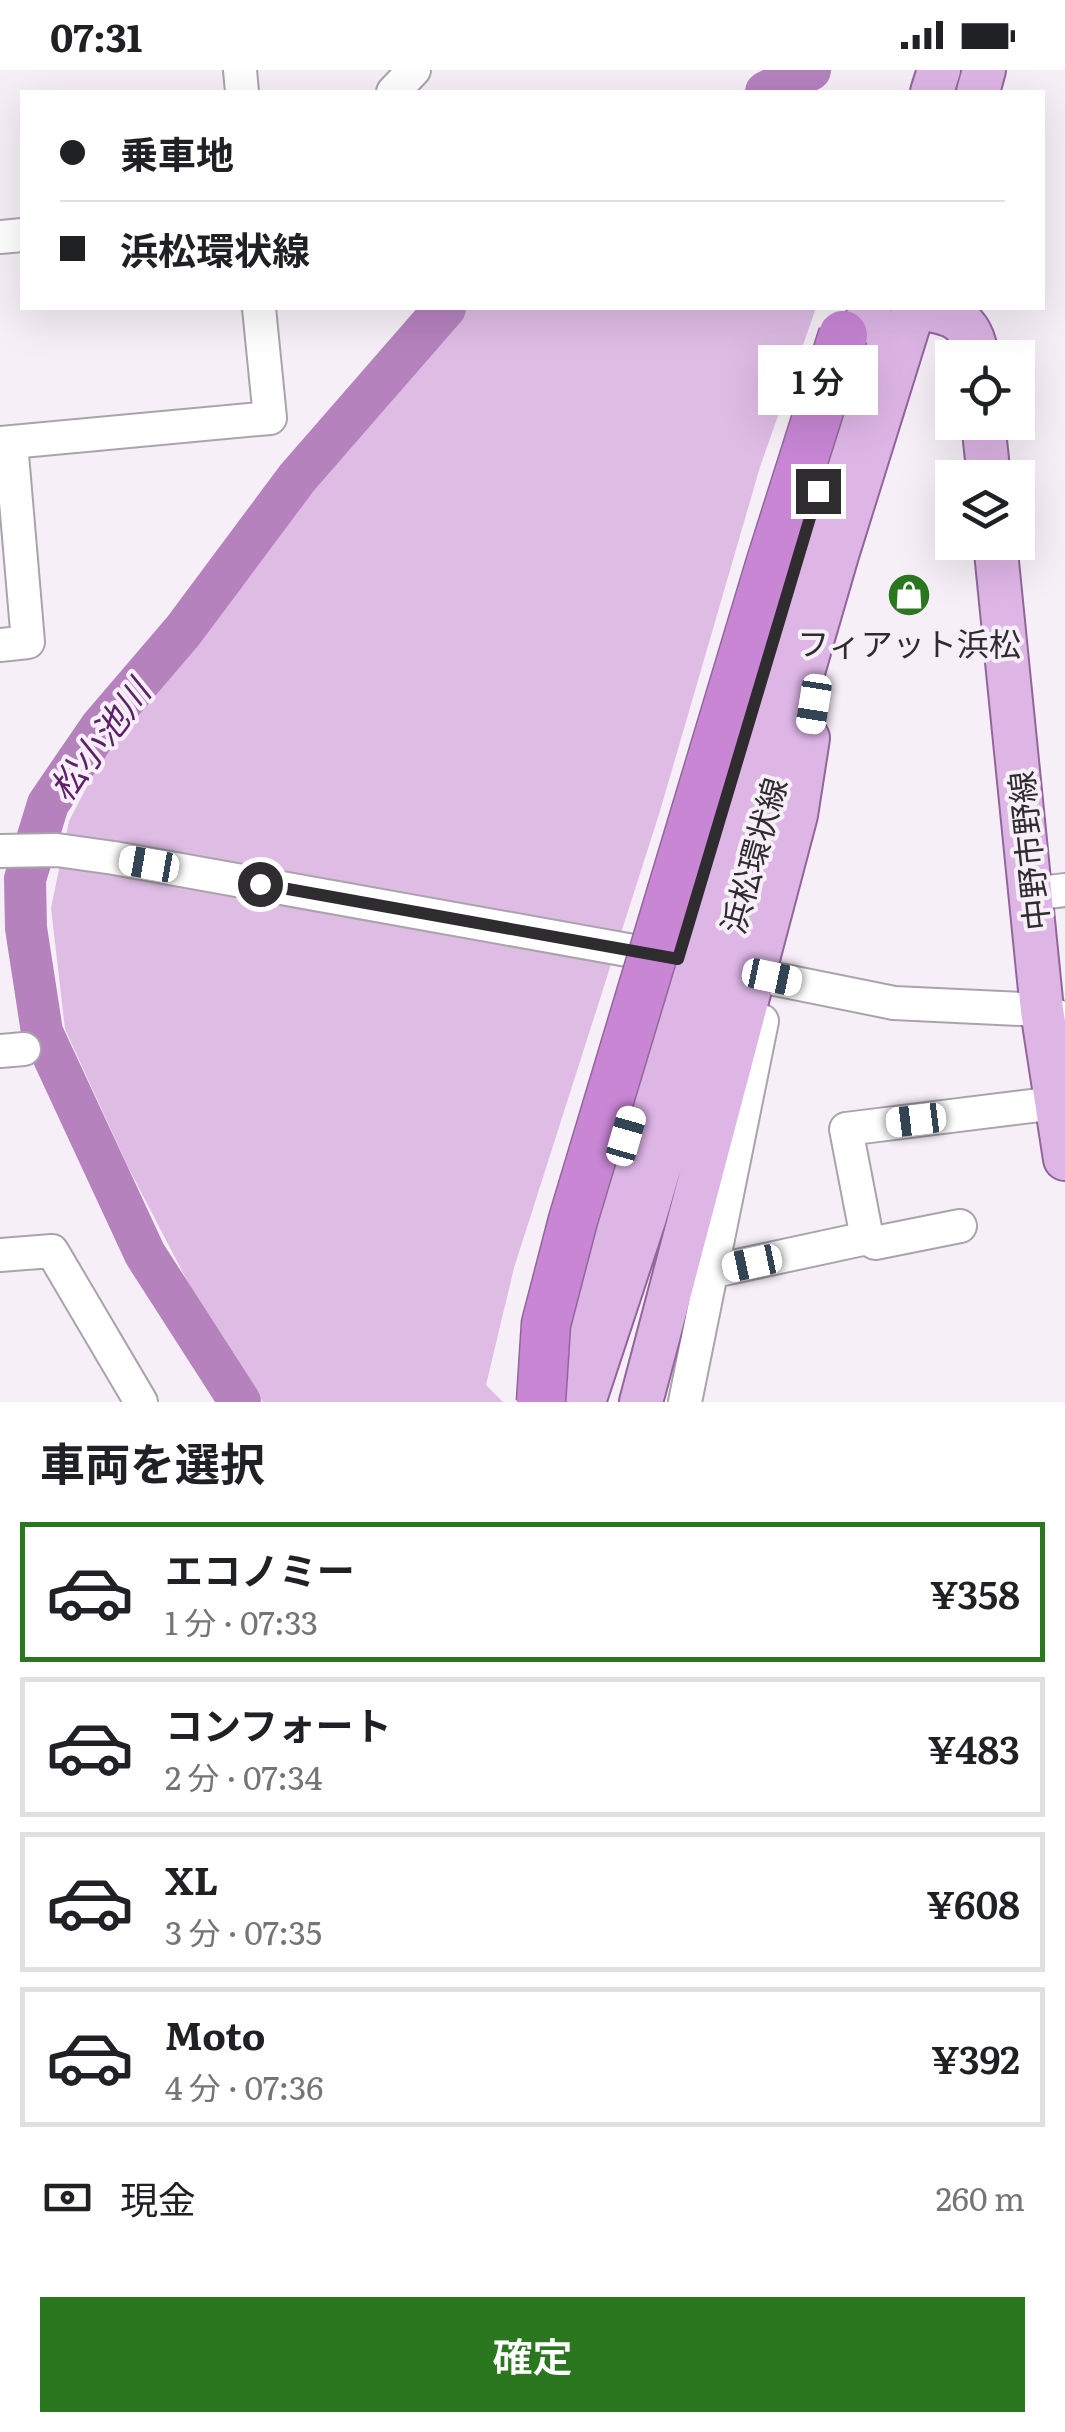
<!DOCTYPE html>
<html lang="ja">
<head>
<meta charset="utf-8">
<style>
	:root { --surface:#fff; --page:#f6f6f6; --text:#202124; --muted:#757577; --line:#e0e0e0; --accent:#2b771f }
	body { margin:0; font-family:Literata,"Noto Sans JP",serif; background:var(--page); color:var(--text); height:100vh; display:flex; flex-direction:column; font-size:38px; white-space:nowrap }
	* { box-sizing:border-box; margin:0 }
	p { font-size:32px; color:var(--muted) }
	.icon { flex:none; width:55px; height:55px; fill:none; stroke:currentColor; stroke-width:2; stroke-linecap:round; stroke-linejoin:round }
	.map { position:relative; height:1332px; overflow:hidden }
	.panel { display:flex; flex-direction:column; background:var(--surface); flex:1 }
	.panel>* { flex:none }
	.top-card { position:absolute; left:20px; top:20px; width:1025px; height:220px; border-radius:0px; box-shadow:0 10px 40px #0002; display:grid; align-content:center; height:220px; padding:0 40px; background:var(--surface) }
	.controls { position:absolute; left:935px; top:270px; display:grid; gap:20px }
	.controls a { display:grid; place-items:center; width:100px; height:100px; border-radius:0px; background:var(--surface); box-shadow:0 10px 40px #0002; font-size:50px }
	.end { position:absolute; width:45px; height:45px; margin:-22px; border:12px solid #2f2c30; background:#fff; box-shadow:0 0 0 5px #fff }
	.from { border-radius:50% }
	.bubble { position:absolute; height:70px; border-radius:0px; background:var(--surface); box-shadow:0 10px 40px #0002; font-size:32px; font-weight:600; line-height:70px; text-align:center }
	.car { position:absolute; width:30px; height:60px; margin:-30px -15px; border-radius:12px; box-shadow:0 0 8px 2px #0007; background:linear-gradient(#fff 24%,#345 0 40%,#fff 0 76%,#345 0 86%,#fff 0) }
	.top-card b { display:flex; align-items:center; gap:35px; height:95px; font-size:38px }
	.top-card b+b { border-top:2px solid var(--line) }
	.top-card i { width:25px; height:25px; background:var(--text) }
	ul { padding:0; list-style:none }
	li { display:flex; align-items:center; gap:30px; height:140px; margin:0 20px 15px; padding:0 20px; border:5px solid var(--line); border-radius:0px }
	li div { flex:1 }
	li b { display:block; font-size:38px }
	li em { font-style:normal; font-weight:600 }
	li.selected { border-color:var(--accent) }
	li>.icon { width:90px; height:90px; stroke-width:1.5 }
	h2 { padding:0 40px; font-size:45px; line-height:120px }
	.pay { display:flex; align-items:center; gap:25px; height:110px; padding:0 40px; font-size:38px }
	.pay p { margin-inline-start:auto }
	.button { display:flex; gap:20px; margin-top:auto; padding:20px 40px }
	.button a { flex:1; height:115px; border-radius:0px; background:var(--accent); color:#fff; font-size:40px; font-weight:600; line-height:115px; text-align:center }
	.status { display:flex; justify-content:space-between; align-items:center; height:70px; padding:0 50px; background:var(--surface); direction:ltr }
	.status svg { height:28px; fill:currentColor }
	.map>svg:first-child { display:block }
	.green { fill:#debce4 }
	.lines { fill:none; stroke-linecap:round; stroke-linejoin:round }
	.river { stroke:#b582be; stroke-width:42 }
	.minor-casing { stroke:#aaa3ac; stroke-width:36 }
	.major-casing { stroke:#92669b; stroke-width:46 }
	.minor { stroke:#fff; stroke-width:32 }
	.major { stroke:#deb6e6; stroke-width:42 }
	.highway-bridge-casing { stroke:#92669b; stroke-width:51; stroke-linecap:butt }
	.highway-bridge { stroke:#c886d5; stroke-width:48 }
	.route { stroke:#2f2c30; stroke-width:12 }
	.labels { text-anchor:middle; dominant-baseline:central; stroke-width:8; stroke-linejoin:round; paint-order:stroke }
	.poi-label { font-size:32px; fill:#2f2c30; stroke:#f6eff7 }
	.street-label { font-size:32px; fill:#2f2c30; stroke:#f6eff7 }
	.water-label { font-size:35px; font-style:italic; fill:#5f206a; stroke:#f6eff7 }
</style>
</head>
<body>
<div class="status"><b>07:31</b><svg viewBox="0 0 49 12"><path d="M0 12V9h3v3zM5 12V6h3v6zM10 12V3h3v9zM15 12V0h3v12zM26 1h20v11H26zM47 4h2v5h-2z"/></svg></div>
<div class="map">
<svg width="1065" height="1332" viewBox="0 0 1065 1332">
	<rect width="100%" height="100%" fill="#f6eff7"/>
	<path class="green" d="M466 238H816L760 397 660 741 514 1198 486 1315 503 1332H263L218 1270 128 1097 65 959 51 838 69 751 96 699 239 519 367 342Z"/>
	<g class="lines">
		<path class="river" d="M766 22 810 0
			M240 1332 145 1184 42 962 26 858 25 809 48 734 100 658 183 561 297 408 445 238"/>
		<g class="minor-casing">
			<path id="minor" d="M240 0 242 22
				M393 22 414 0
				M0 167 22 165
				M0 373 270 348 259 238
				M0 575 28 572 11 373
				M0 781 57 780 114 788 672 888
				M1032 824 1065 820
				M735 901 894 933 1042 940 1065 949
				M0 981 24 979
				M867 1168 875 1173 960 1156
				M0 1185 52 1181 141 1332
				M714 1201 867 1168 846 1059 1056 1033
				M685 1332 762 951"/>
		</g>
		<g class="major-casing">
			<path id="major" d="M932 22 939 0
				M978 22 984 0
				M914 238C949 242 973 247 977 288
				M983 352 989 408
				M995 472 1042 940 1065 1089
				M557 1298 788 531 870 238
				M584 1332 645 1147 837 485 914 238
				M641 1332 796 745 808 668"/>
		</g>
		<use href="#minor" class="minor"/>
		<use href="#major" class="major"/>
		<g class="highway-bridge-casing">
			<path id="highway-bridge" d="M541 1332 546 1254 573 1150 770 495 843 265"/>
		</g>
		<use href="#highway-bridge" class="highway-bridge"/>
	</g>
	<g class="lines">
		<path class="route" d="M260 814 678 889 818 421"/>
	</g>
	<defs>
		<g id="shop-disc" transform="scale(2.25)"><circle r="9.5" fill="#2b771f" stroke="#f6eff7"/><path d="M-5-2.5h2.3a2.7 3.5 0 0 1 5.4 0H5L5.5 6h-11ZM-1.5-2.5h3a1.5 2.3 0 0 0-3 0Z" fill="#fff"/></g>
	</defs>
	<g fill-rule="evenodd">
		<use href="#shop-disc" x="909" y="525"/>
	</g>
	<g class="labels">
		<g class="poi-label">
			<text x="909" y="572">フィアット浜松</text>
		</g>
		<g class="street-label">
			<text transform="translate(1027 781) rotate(-96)">中野市野線</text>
			<text transform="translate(752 785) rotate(-74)">浜松環状線</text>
		</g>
		<g class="water-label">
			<text transform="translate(98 669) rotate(-53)">松小池川</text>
		</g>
	</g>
</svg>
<div class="controls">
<a><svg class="icon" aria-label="locate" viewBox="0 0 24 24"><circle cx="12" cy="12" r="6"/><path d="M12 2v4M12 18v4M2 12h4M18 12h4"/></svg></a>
<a><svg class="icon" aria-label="layers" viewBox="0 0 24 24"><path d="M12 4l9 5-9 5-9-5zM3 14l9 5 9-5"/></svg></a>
</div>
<i class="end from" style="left:260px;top:814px"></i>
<i class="end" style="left:818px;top:421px"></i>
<div class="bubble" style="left:758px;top:275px;width:120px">1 分</div>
<i class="car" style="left:814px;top:634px;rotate:189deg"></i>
<i class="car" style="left:149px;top:794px;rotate:280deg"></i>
<i class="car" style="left:772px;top:907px;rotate:102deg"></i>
<i class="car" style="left:916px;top:1050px;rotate:263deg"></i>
<i class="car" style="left:626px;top:1066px;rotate:16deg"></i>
<i class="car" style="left:752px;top:1193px;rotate:258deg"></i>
<div class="top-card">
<b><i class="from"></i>乗車地</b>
<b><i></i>浜松環状線</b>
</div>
</div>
<section class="panel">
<h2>車両を選択</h2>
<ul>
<li class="selected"><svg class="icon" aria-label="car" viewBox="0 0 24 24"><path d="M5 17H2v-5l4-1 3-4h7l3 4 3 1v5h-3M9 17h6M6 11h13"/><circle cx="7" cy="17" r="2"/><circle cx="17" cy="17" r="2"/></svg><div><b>エコノミー</b><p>1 分 · 07:33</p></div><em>¥358</em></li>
<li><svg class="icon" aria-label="car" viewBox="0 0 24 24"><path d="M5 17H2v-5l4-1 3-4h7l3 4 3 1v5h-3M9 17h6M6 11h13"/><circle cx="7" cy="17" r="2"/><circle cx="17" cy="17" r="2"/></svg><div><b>コンフォート</b><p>2 分 · 07:34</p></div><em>¥483</em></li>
<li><svg class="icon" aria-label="car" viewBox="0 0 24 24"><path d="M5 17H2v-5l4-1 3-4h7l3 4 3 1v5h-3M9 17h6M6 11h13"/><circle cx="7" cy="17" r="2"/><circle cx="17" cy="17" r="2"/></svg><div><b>XL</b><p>3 分 · 07:35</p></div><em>¥608</em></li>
<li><svg class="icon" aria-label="car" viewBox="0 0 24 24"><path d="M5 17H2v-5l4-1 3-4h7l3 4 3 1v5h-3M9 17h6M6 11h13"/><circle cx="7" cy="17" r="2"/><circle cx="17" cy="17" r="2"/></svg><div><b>Moto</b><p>4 分 · 07:36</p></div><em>¥392</em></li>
</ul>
<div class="pay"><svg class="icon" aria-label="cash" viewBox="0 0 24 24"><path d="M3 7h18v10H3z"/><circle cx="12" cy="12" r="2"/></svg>現金<p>260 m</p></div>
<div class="button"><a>確定</a></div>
</section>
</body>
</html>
